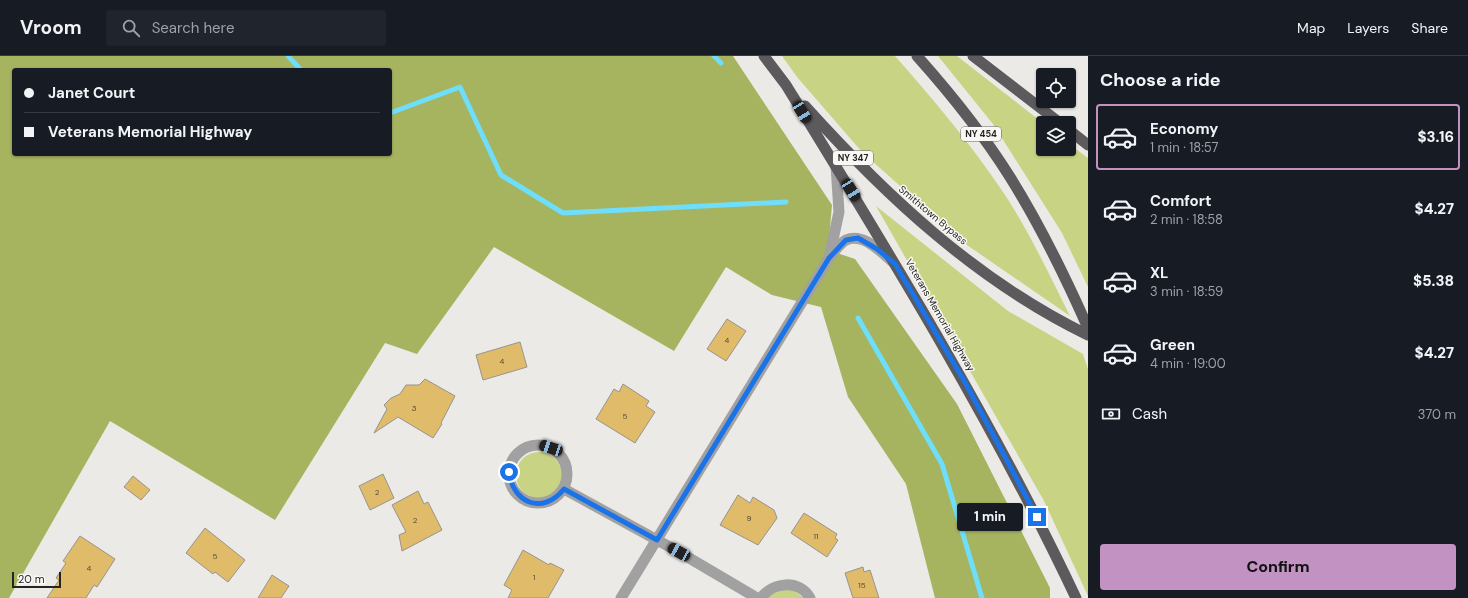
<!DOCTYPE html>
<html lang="en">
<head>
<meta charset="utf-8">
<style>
	:root { --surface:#171b24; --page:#20242c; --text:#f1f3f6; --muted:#9ea1a6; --line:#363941; --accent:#c293c2 }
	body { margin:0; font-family:"DM Sans",sans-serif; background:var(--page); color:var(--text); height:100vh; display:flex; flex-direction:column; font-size:15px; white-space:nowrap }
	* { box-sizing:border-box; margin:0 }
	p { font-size:13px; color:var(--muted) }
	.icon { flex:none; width:22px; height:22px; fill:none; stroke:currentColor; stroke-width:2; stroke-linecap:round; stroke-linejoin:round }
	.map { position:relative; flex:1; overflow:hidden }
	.side { display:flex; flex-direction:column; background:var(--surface); width:380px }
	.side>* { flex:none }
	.banner { position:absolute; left:12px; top:12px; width:380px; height:88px; border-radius:4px; box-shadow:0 1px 3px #0004; display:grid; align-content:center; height:88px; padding:0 12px; background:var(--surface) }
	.fabs { position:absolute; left:1036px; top:12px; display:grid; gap:8px }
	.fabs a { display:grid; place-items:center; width:40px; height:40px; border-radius:4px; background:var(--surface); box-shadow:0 1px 3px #0004; font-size:20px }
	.scale { position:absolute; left:12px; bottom:10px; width:49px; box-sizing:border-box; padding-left:4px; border:2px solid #242423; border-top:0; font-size:11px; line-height:14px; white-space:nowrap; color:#242423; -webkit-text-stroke:3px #f9f8f4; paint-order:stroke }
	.end { position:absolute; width:18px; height:18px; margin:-9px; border:5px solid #1a73e8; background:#fff; box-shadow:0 0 0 2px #fff }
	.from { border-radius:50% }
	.bubble { position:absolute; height:28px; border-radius:4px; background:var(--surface); box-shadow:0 1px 3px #0004; font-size:13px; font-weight:800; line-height:28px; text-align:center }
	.car { position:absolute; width:12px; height:24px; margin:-12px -6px; border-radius:5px; box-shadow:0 0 3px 1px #0007; background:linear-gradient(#222 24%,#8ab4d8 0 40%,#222 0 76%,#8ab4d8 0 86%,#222 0) }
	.banner b { display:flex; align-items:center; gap:14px; height:38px; font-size:15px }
	.banner b+b { border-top:1px solid var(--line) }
	.banner i { width:10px; height:10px; background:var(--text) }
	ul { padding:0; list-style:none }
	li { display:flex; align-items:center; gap:12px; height:66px; margin:0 8px 6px; padding:0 4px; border:2px solid transparent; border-radius:4px }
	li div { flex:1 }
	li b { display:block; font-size:15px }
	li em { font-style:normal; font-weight:800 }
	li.current { border-color:var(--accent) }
	li>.icon { width:36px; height:36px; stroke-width:1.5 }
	h2 { padding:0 12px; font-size:18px; line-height:48px }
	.pay { display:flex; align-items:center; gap:10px; height:44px; padding:0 12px; font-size:15px }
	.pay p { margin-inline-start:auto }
	.cta { display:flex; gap:8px; margin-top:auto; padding:8px 12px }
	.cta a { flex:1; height:46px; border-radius:4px; background:var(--accent); color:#111; font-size:16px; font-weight:800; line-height:46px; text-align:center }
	header { display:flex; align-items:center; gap:24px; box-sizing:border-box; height:56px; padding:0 20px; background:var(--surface); border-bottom:1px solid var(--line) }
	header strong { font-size:19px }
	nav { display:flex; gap:22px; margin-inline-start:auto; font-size:14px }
	.search { width:280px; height:36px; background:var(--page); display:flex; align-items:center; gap:10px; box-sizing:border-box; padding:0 14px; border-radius:4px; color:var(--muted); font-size:15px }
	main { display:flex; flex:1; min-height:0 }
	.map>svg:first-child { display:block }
	.green { fill:#c8d484 }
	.forest { fill:#a6b35f; fill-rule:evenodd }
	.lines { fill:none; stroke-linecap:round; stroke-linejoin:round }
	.stream { stroke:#6edefb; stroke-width:5 }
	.building { fill:#e0bb6a; stroke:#959491 }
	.minor { stroke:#a2a1a2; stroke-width:11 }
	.trunk { stroke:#5c5a5c; stroke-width:11 }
	.route { stroke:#1a73e8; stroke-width:5 }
	.labels { text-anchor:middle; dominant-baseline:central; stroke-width:3; stroke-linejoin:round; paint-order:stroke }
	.number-label { font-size:8px; fill:#534a35 }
	.shield { fill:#f9f8f4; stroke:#646462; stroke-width:1 }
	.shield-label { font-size:9px; font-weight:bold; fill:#242423 }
	.street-label { font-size:10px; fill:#242423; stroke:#f9f8f4 }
</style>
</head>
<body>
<header>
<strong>Vroom</strong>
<div class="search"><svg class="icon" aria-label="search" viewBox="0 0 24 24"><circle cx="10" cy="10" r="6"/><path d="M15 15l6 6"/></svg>Search here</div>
<nav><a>Map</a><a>Layers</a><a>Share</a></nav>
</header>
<main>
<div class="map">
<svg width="1088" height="542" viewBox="0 0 1088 542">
	<rect width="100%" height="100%" fill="#eceae7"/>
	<path class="green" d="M782 0H895C934 44 970 87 1003 136 1029 175 1049 218 1070 260L964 187 862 96 797 21Z
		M938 0H957L1043 67V93H1069V88L1088 102V231L1062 177 993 68Z
		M876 150 1008 255 1083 298 1088 313V540L1044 445Z
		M516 419a23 23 0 1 1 46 0a23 23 0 1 1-46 0Z
		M785 533 793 534 804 542H767L770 539Z"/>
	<path class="forest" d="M0 0H733L832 149 828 194 855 203 957 348 1050 532V542H935L906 428 848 341 821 251 772 239 726 211 674 295 494 191 417 298 385 287 275 464 110 365 9 542H0ZM14 14H390V98H14Z"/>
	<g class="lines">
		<path class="stream" d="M288 0 301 14
			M714 0 721 7
			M390 57 460 31 501 119 563 157 786 146
			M858 262 942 408 982 542"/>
	</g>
	<path class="building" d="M727 263 746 275 726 305 707 293Z
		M520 286 527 311 483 324 476 299Z
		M425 323 455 340 441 367 442 368 433 382 398 361 374 377 387 353 384 349 391 342 400 338 406 329H419Z
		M623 328 649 345 646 350 655 356 635 387 596 363 614 333 619 336Z
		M383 418 394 442 370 454 359 430Z
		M133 420 150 434 141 444 124 431Z
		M418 435 424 448 428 446 442 474 402 495 399 479 406 476 392 449Z
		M738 439 750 447 753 441 774 454 777 462 758 489 720 469Z
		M804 457 837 478 835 482 838 484 827 501 791 477Z
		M205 472 245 504 228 526 215 516 213 518 186 497Z
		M80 480 115 503 97 531 94 529 86 542H47L59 524 56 522 66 507 63 505Z
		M523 494 549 509 550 507 564 514 548 542H508L512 534 504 529Z
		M863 511 864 516 870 514 879 542H853L845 517Z
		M272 519 289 530 281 542H258Z"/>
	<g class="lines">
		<path class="minor" d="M829 202 839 156 836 110
			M509 418a29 29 0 1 1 58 0a29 29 0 1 1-58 0Z
			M564 433 679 496 757 542
			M621 542 829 202C834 196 839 188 846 184 863 176 881 196 893 206
			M761 542C773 526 799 523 810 542"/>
		<path class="trunk" d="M764 0 786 29C889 197 992 364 1076 542
			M917 0C951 38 983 78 1010 121 1040 169 1065 220 1088 272
			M973 0 1060 67
			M805 50C887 141 977 225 1088 279
			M1069 74 1088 89"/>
	</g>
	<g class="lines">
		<path class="route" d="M509 416C513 448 543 459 564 433L657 484 829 202 846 184 858 182 877 193 895 208 966 328 1037 461"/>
	</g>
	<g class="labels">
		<g class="number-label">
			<text x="727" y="284">4</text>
			<text x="502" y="305">4</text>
			<text x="414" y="352">3</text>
			<text x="625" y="360">5</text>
			<text x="377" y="436">2</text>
			<text x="749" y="462">9</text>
			<text x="415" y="464">2</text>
			<text x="816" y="480">11</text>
			<text x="215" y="500">5</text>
			<text x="89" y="512">4</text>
			<text x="534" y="521">1</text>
			<text x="862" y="529">15</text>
		</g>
		<g class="shield">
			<rect x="961" y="71" width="40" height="14" rx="3"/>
			<rect x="833" y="95" width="40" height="14" rx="3"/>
		</g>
		<g class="shield-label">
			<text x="981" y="78">NY 454</text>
			<text x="853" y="102">NY 347</text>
		</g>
		<g class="street-label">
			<text transform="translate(933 159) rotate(40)">Smithtown Bypass</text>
			<text transform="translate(940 259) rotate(60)">Veterans Memorial Highway</text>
		</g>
	</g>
</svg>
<div class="fabs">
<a><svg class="icon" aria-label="locate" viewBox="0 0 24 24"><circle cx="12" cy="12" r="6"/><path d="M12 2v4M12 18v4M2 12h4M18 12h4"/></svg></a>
<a><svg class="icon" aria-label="layers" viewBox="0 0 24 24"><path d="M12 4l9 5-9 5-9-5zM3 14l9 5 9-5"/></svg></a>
</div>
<div class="scale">20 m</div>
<i class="end from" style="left:509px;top:416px"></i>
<i class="end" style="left:1037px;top:461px"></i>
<div class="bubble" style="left:957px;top:447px;width:66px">1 min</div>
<i class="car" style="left:802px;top:56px;rotate:149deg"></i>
<i class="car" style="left:851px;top:134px;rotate:148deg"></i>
<i class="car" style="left:551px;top:392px;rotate:288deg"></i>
<i class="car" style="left:679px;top:496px;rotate:299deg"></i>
<div class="banner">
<b><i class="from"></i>Janet Court</b>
<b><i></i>Veterans Memorial Highway</b>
</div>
</div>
<section class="side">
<h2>Choose a ride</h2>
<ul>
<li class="current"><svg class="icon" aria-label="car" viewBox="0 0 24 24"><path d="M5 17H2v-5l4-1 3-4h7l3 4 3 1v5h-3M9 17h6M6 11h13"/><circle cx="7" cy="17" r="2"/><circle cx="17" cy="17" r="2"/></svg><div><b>Economy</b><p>1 min · 18:57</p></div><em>$3.16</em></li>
<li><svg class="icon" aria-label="car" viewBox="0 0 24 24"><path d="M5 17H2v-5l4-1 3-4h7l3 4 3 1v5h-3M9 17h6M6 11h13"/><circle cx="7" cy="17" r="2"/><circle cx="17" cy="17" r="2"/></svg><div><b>Comfort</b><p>2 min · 18:58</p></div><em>$4.27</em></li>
<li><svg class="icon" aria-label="car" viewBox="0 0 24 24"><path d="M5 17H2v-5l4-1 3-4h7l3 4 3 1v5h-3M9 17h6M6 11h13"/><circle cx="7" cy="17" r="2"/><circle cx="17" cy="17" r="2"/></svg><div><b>XL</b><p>3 min · 18:59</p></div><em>$5.38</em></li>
<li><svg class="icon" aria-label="car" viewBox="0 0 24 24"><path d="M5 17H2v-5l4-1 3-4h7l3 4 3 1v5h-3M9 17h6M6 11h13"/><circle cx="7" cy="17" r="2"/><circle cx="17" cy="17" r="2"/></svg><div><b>Green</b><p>4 min · 19:00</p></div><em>$4.27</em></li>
</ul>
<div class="pay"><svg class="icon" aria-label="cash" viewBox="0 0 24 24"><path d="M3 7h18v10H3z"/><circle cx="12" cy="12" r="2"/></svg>Cash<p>370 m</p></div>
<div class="cta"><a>Confirm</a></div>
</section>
</main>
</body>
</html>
